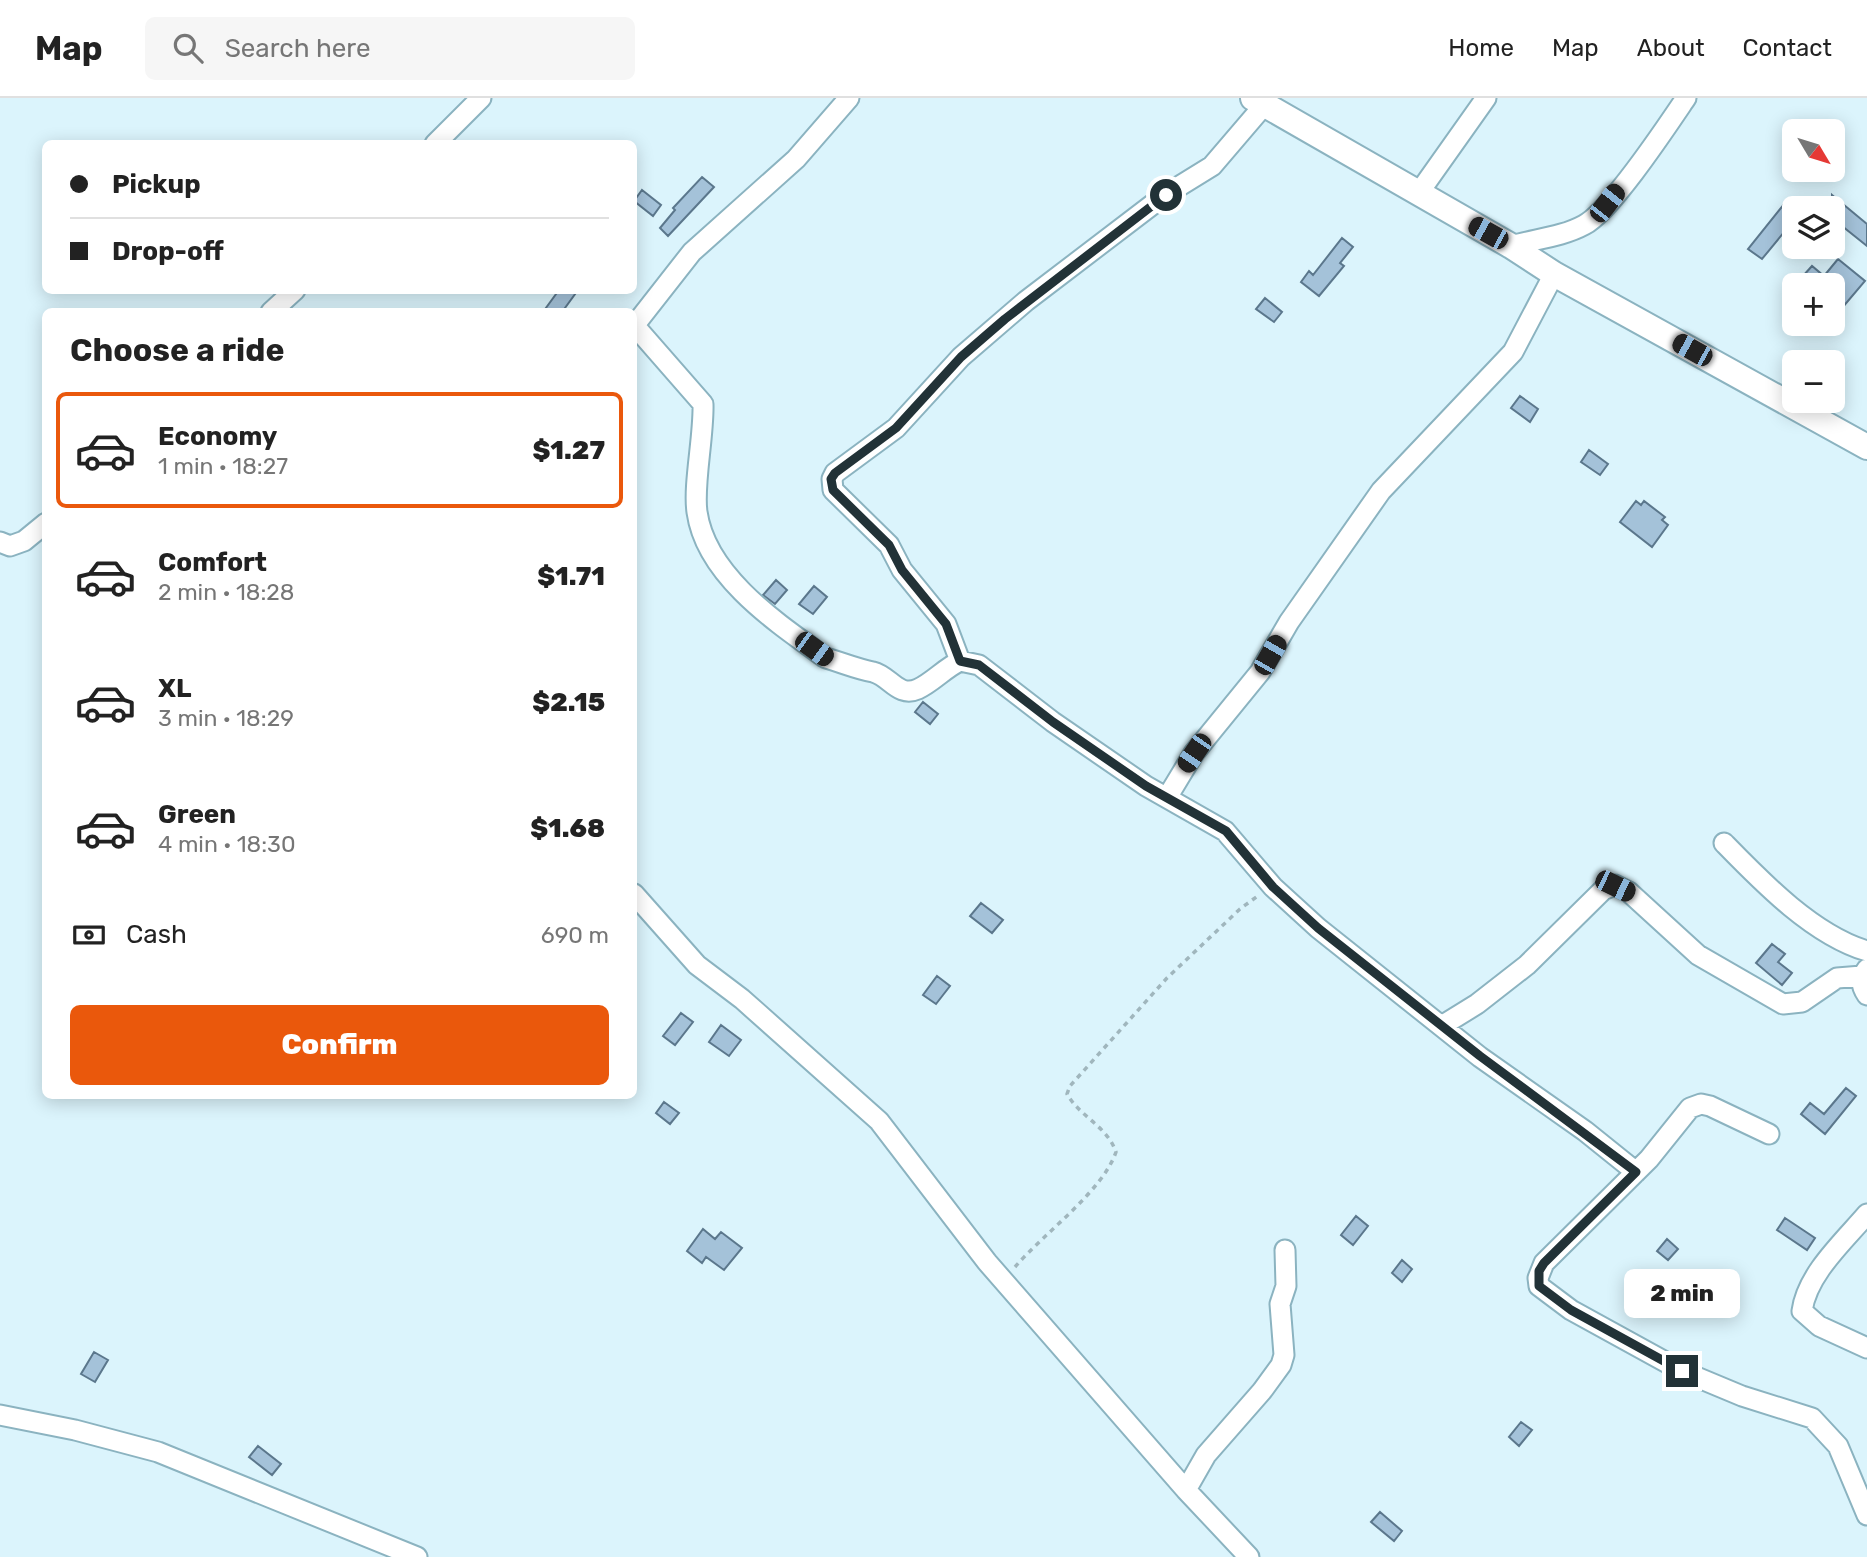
<!DOCTYPE html>
<html lang="en">
<head>
<meta charset="utf-8">
<style>
	:root { --surface:#fff; --page:#f6f6f6; --text:#222; --muted:#767676; --line:#e0e0e0; --accent:#ea580c }
	body { margin:0; font-family:Rubik,sans-serif; background:var(--page); color:var(--text); height:100vh; display:flex; flex-direction:column; font-size:26px; white-space:nowrap }
	* { box-sizing:border-box; margin:0 }
	p { font-size:23px; color:var(--muted) }
	.icon { flex:none; width:38px; height:38px; fill:none; stroke:currentColor; stroke-width:2; stroke-linecap:round; stroke-linejoin:round }
	.map { position:relative; flex:1; overflow:hidden }
	.drawer { position:absolute; left:42px; top:210px; width:595px; height:791px; display:flex; flex-direction:column; background:var(--surface); border-radius:10px; box-shadow:0 4px 18px #0003 }
	.drawer>* { flex:none }
	.hud { position:absolute; left:42px; top:42px; width:595px; height:154px; border-radius:10px; box-shadow:0 4px 18px #0003; display:grid; align-content:center; height:154px; padding:0 28px; background:var(--surface) }
	.needle { width:46px; rotate:128deg }
	.fabs { position:absolute; left:1782px; top:21px; display:grid; gap:14px }
	.fabs a { display:grid; place-items:center; width:63px; height:63px; border-radius:10px; background:var(--surface); box-shadow:0 4px 18px #0003; font-size:35px }
	.end { position:absolute; width:32px; height:32px; margin:-16px; border:9px solid #223237; background:#fff; box-shadow:0 0 0 4px #fff }
	.from { border-radius:50% }
	.bubble { position:absolute; height:49px; border-radius:10px; background:var(--surface); box-shadow:0 4px 18px #0003; font-size:23px; font-weight:800; line-height:49px; text-align:center }
	.car { position:absolute; width:21px; height:42px; margin:-21px -10px; border-radius:9px; box-shadow:0 0 5px 2px #0007; background:linear-gradient(#222 24%,#8ab4d8 0 40%,#222 0 76%,#8ab4d8 0 86%,#222 0) }
	.hud b { display:flex; align-items:center; gap:24px; height:66px; font-size:26px }
	.hud b+b { border-top:2px solid var(--line) }
	.hud i { width:18px; height:18px; background:var(--text) }
	ul { padding:0; list-style:none }
	li { display:flex; align-items:center; gap:21px; height:116px; margin:0 14px 10px; padding:0 14px; border:4px solid transparent; border-radius:10px }
	li div { flex:1 }
	li b { display:block; font-size:26px }
	li em { font-style:normal; font-weight:800 }
	li.current { border-color:var(--accent) }
	li>.icon { width:63px; height:63px; stroke-width:1.5 }
	h2 { padding:0 28px; font-size:32px; line-height:84px }
	.pay { display:flex; align-items:center; gap:18px; height:77px; padding:0 28px; font-size:26px }
	.pay p { margin-inline-start:auto }
	.primary-button { display:flex; gap:14px; margin-top:auto; padding:14px 28px }
	.primary-button a { flex:1; height:80px; border-radius:10px; background:var(--accent); color:#fff; font-size:28px; font-weight:800; line-height:80px; text-align:center }
	header { display:flex; align-items:center; gap:42px; box-sizing:border-box; height:98px; padding:0 35px; background:var(--surface); border-bottom:2px solid var(--line) }
	header strong { font-size:33px }
	nav { display:flex; gap:38px; margin-inline-start:auto; font-size:24px }
	.search { width:490px; height:63px; background:var(--page); display:flex; align-items:center; gap:18px; box-sizing:border-box; padding:0 24px; border-radius:10px; color:var(--muted); font-size:26px }
	.map>svg:first-child { display:block }
	.building { fill:#a4c2d9; stroke:#5b778c; stroke-width:2 }
	.lines { fill:none; stroke-linecap:round; stroke-linejoin:round }
	.minor-casing { stroke:#8bb3c0; stroke-width:23 }
	.major-casing { stroke:#8bb3c0; stroke-width:28 }
	.path { stroke:#a0b6bd; stroke-width:3.5; stroke-dasharray:5 5; stroke-linecap:butt }
	.minor { stroke:#fff; stroke-width:19 }
	.major { stroke:#fff; stroke-width:24 }
	.route { stroke:#223237; stroke-width:9 }
</style>
</head>
<body>
<header>
<strong>Map</strong>
<div class="search"><svg class="icon" aria-label="search" viewBox="0 0 24 24"><circle cx="10" cy="10" r="6"/><path d="M15 15l6 6"/></svg>Search here</div>
<nav><a>Home</a><a>Map</a><a>About</a><a>Contact</a></nav>
</header>
<div class="map">
<svg width="1867" height="1459" viewBox="0 0 1867 1459">
	<rect width="100%" height="100%" fill="#dbf4fc"/>
	<path class="building" d="M702 79 714 89 668 138 660 130 675 112 673 110Z
		M642 92 661 107 653 118 634 103Z
		M1832 97 1867 126V148L1832 120Z
		M1785 105 1794 113V122L1762 161 1748 151Z
		M1342 140 1353 149 1340 165 1344 168 1319 198 1301 184 1309 173 1313 177Z
		M1838 161 1865 183 1842 210 1832 201V187H1814L1803 178 1812 168 1824 178Z
		M559 192H578L562 214H543Z
		M1265 200 1282 214 1274 224 1256 211Z
		M1520 298 1538 311 1530 324 1511 310Z
		M1589 352 1608 366 1600 377 1581 364Z
		M1636 403 1641 407 1644 403 1665 419 1662 422 1668 427 1652 449 1620 424Z
		M776 482 787 492 775 506 763 497Z
		M814 488 827 499 813 516 799 506Z
		M923 604 938 616 930 626 915 614Z
		M981 805 1003 822 992 835 970 818Z
		M1772 846 1785 856 1778 864 1792 875 1782 887 1756 865Z
		M937 878 950 888 936 906 923 897Z
		M681 915 693 924 675 947 663 938Z
		M721 927 741 942 729 958 709 944Z
		M1846 990 1856 998 1825 1036 1801 1016 1810 1005 1824 1016Z
		M664 1004 679 1015 670 1026 656 1015Z
		M1356 1118 1368 1128 1353 1147 1341 1137Z
		M1785 1120 1815 1140 1807 1152 1777 1132Z
		M703 1131 715 1141 721 1134 742 1150 724 1172 706 1159 702 1165 687 1153Z
		M1667 1141 1678 1151 1668 1162 1657 1153Z
		M1402 1162 1412 1171 1402 1184 1392 1175Z
		M94 1254 108 1262 95 1284 81 1276Z
		M1521 1324 1532 1332 1519 1348 1509 1339Z
		M258 1348 281 1366 272 1377 249 1359Z
		M1380 1414 1402 1433 1394 1443 1371 1424Z"/>
	<g class="lines">
		<g class="minor-casing">
			<path id="minor" d="M435 46 481 0
				M1418 96 1486 0
				M1511 148C1535 141 1562 139 1584 127 1611 113 1667 28 1686 0
				M271 214 295 192
				M634 227 703 306C704 338 693 387 697 414 706 478 777 525 826 560 843 565 857 571 873 574 890 578 898 600 918 591 933 584 945 570 960 563L979 567 1053 624 1146 688 1225 733 1273 789 1318 830 1480 959 1585 1033 1636 1074
				M634 228 692 154 796 61 849 0
				M0 444 10 448 24 443 46 425
				M960 563 946 526 902 472 889 447 833 392 832 381 835 375 896 330 961 259 1026 203 1165 97 1212 68 1265 6
				M1168 698 1194 655 1260 574 1289 524 1381 393 1513 254 1554 176
				M1724 745C1762 784 1813 837 1867 853
				M634 796 697 867 742 901 879 1023 987 1164 1186 1392 1249 1459
				M1867 871C1860 880 1860 887 1867 897
				M1443 927 1477 906 1527 867 1603 792 1615 787 1629 794 1698 857 1783 906 1802 904 1837 880 1862 878
				M1769 1036 1710 1008 1701 1006 1690 1010 1649 1061 1544 1165 1538 1180 1539 1188 1571 1212 1682 1273 1742 1298 1812 1320 1838 1348 1867 1417
				M1867 1116C1844 1143 1807 1176 1802 1213L1819 1228 1867 1250
				M0 1317 75 1332 158 1354 417 1459
				M1186 1392 1206 1357 1262 1293 1281 1267 1284 1257 1280 1206 1286 1188 1285 1152"/>
		</g>
		<g class="major-casing">
			<path id="major" d="M1253 0 1511 148 1554 176 1867 349"/>
		</g>
		<path class="path" d="M1015 1169C1045 1134 1102 1094 1116 1054 1107 1028 1080 1019 1067 996L1070 988 1167 880 1240 811 1259 797"/>
		<use href="#minor" class="minor"/>
		<use href="#major" class="major"/>
	</g>
	<g class="lines">
		<path class="route" d="M1166 97 1005 221 961 259 896 330 835 375 831 381 833 392 889 447 902 472 946 526 960 563 979 567 1053 624 1146 688 1226 733 1273 789 1318 830 1480 958 1636 1074 1544 1165 1539 1173V1188L1571 1212 1682 1273"/>
	</g>
</svg>
<div class="fabs">
<a><svg class="needle" viewBox="-14 -14 28 28"><path d="M0-13l5 13h-10z" fill="#e53935"/><path d="M0 13l5-13h-10z" fill="#767676"/></svg></a>
<a><svg class="icon" aria-label="layers" viewBox="0 0 24 24"><path d="M12 4l9 5-9 5-9-5zM3 14l9 5 9-5"/></svg></a>
<a>+</a>
<a>−</a>
</div>
<i class="end from" style="left:1166px;top:97px"></i>
<i class="end" style="left:1682px;top:1273px"></i>
<div class="bubble" style="left:1624px;top:1171px;width:116px">2 min</div>
<i class="car" style="left:1607px;top:105px;rotate:38deg"></i>
<i class="car" style="left:1488px;top:135px;rotate:299deg"></i>
<i class="car" style="left:1692px;top:252px;rotate:299deg"></i>
<i class="car" style="left:814px;top:551px;rotate:126deg"></i>
<i class="car" style="left:1270px;top:557px;rotate:30deg"></i>
<i class="car" style="left:1194px;top:655px;rotate:214deg"></i>
<i class="car" style="left:1615px;top:788px;rotate:116deg"></i>
<div class="hud">
<b><i class="from"></i>Pickup</b>
<b><i></i>Drop-off</b>
</div>
<section class="drawer">
<h2>Choose a ride</h2>
<ul>
<li class="current"><svg class="icon" aria-label="car" viewBox="0 0 24 24"><path d="M5 17H2v-5l4-1 3-4h7l3 4 3 1v5h-3M9 17h6M6 11h13"/><circle cx="7" cy="17" r="2"/><circle cx="17" cy="17" r="2"/></svg><div><b>Economy</b><p>1 min · 18:27</p></div><em>$1.27</em></li>
<li><svg class="icon" aria-label="car" viewBox="0 0 24 24"><path d="M5 17H2v-5l4-1 3-4h7l3 4 3 1v5h-3M9 17h6M6 11h13"/><circle cx="7" cy="17" r="2"/><circle cx="17" cy="17" r="2"/></svg><div><b>Comfort</b><p>2 min · 18:28</p></div><em>$1.71</em></li>
<li><svg class="icon" aria-label="car" viewBox="0 0 24 24"><path d="M5 17H2v-5l4-1 3-4h7l3 4 3 1v5h-3M9 17h6M6 11h13"/><circle cx="7" cy="17" r="2"/><circle cx="17" cy="17" r="2"/></svg><div><b>XL</b><p>3 min · 18:29</p></div><em>$2.15</em></li>
<li><svg class="icon" aria-label="car" viewBox="0 0 24 24"><path d="M5 17H2v-5l4-1 3-4h7l3 4 3 1v5h-3M9 17h6M6 11h13"/><circle cx="7" cy="17" r="2"/><circle cx="17" cy="17" r="2"/></svg><div><b>Green</b><p>4 min · 18:30</p></div><em>$1.68</em></li>
</ul>
<div class="pay"><svg class="icon" aria-label="cash" viewBox="0 0 24 24"><path d="M3 7h18v10H3z"/><circle cx="12" cy="12" r="2"/></svg>Cash<p>690 m</p></div>
<div class="primary-button"><a>Confirm</a></div>
</section>
</div>
</body>
</html>
